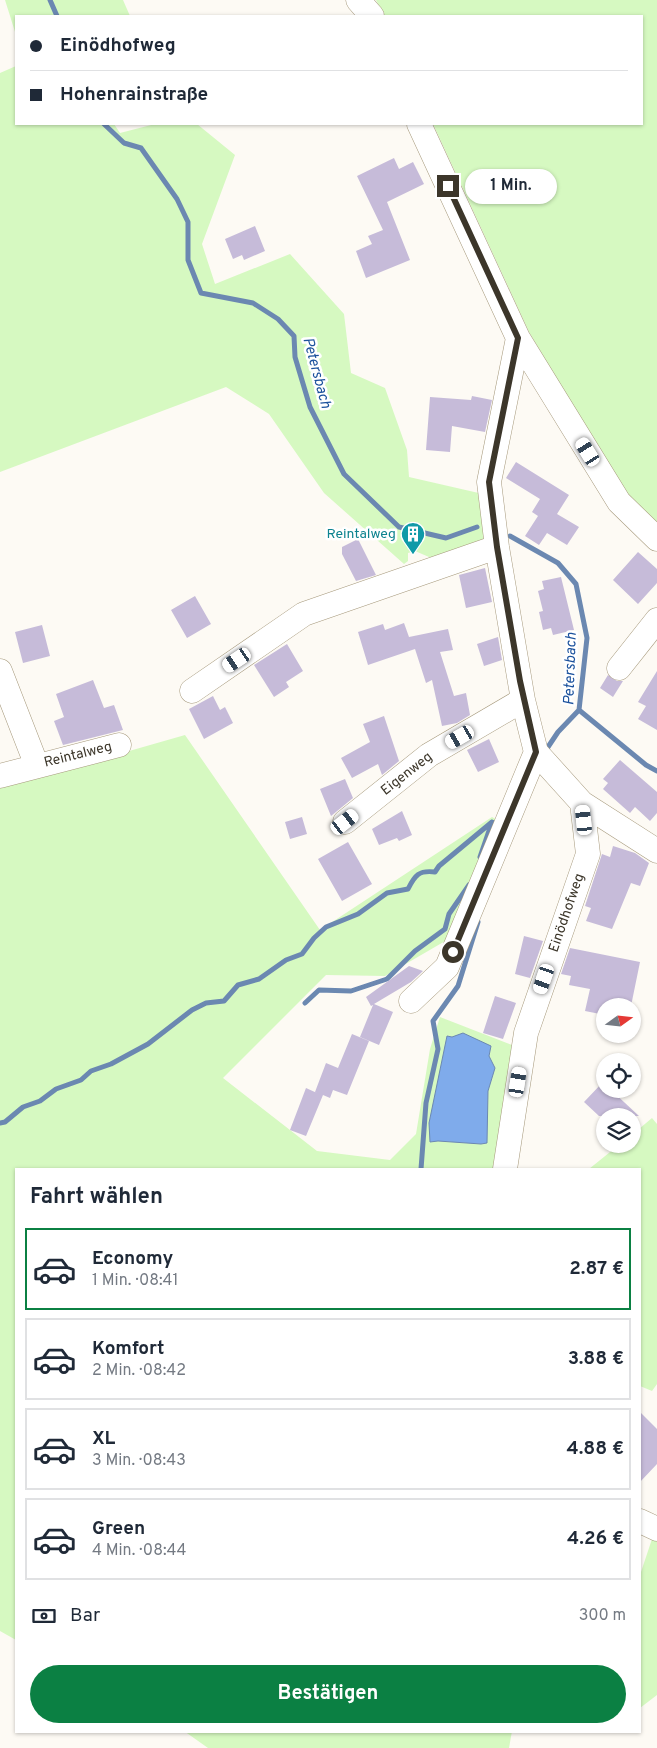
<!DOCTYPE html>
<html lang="de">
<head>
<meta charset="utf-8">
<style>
	:root { --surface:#fff; --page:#f6f6f7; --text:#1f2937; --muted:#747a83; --line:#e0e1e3; --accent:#0b8043 }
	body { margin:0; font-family:Overpass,sans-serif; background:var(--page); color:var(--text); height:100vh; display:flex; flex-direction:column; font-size:19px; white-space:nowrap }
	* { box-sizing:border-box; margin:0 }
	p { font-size:16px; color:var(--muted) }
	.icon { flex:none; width:28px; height:28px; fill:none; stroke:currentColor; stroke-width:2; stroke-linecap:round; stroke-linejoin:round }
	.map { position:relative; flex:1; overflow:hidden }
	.drawer { position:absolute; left:15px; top:1168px; width:626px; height:565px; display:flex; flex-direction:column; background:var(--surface); border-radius:0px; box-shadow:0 1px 4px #0004 }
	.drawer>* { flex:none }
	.hud { position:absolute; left:15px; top:15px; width:628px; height:110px; border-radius:0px; box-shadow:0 1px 4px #0004; display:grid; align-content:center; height:110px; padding:0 15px; background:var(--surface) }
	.needle { width:32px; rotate:75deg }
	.tools { position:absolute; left:596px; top:998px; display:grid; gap:10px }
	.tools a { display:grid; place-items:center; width:45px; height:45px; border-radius:50%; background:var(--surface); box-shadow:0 1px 4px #0004; font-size:25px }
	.end { position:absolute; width:22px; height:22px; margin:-11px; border:6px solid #3c362a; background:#fff; box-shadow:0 0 0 2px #fff }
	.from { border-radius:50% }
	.bubble { position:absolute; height:35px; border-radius:18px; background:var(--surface); box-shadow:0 1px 4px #0004; font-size:16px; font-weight:700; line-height:35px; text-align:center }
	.car { position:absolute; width:15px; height:30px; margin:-15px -8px; border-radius:6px; box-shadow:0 0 4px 1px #0007; background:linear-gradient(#fff 24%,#345 0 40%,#fff 0 76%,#345 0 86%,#fff 0) }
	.hud b { display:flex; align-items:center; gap:18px; height:48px; font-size:19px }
	.hud b+b { border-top:1px solid var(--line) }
	.hud i { width:12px; height:12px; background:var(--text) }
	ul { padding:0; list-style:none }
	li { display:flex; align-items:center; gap:15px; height:82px; margin:0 10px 8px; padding:0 5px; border:2px solid var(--line); border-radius:0px }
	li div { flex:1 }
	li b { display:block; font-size:19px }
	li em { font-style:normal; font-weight:700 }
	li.current { border-color:var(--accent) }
	li>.icon { width:45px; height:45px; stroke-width:1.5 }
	h2 { padding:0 15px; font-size:22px; line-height:60px }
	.pay { display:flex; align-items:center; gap:12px; height:55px; padding:0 15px; font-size:19px }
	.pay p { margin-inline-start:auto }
	.primary-button { display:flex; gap:10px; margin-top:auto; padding:10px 15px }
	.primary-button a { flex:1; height:58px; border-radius:30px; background:var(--accent); color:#fff; font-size:20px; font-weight:700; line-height:58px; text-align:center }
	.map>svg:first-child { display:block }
	.green { fill:#d6f9c1; fill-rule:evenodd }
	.water { fill:#7fabeb; stroke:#6b88b1 }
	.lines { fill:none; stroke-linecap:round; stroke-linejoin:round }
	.stream { stroke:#6b88b1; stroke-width:5 }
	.building { fill:#c6bbd9 }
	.minor-casing { stroke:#a6997c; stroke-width:25 }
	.minor { stroke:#fff; stroke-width:24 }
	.route { stroke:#3c362a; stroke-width:6 }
	.labels { text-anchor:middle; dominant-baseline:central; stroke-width:5; stroke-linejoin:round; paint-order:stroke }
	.culture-label { font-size:14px; fill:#0d838f; stroke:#fff; text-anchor:end }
	.street-label { font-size:14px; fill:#3c362a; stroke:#fff }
	.water-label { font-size:15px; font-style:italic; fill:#1b519c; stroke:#fff }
</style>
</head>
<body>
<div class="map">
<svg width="657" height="1748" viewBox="0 0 657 1748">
	<rect width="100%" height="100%" fill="#fdfaf4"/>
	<path class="green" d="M5 0H123L130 16H16V35Z
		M376 0H657V527L625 495 529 332 433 124H641V16H384Z
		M16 66V124H114L120 133 155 124H197L235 155 202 244 215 284 290 254 344 314 351 373 385 388 407 450 409 477 483 494 489 544 443 563 415 551 408 553V561L404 564 324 493 269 414 226 387 0 472V73Z
		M185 735 320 930 492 817 506 825 447 940 385 976 326 975 223 1078 317 1151 390 1160 416 1134 430 1049 440 1017 512 1045 496 1169H16V1640L0 1631V788ZM447 1036 491 1046 489 1056 495 1068 488 1091 487 1143 481 1144 438 1141 430 1142Z
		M652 1118 657 1124V1384L652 1391 640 1386V1169H589L620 1144H632L633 1134Z
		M657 1524V1695L640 1708V1575Z
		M184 1731H512L509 1748H208Z"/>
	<path class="water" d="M463 1033 491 1046 489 1056 495 1068 488 1091 487 1143 481 1144 438 1141 430 1142 429 1123 447 1036 452 1037Z"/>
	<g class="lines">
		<path class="stream" d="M50 0 57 16
			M104 124 124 143 141 148 177 199 188 222V260L201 293 253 303 278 319 294 336 295 357 310 407 344 474 399 527 446 538 477 527
			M510 536 558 563 576 584 587 638 579 710 646 765 657 771
			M546 750 558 732 579 710
			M480 857 492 822
			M305 1003 319 990 351 991 387 979 415 951 445 929 449 914 469 885
			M0 1123 5 1122 23 1107 40 1101 56 1089 81 1080 91 1071 111 1064 148 1044 192 1010 206 1003 224 1001 238 985 259 979 286 960 302 954 314 938 326 927 358 914 387 893 408 889C415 875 419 870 435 872L439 866 492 822 498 824
			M421 1169 426 1103 438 1049 433 1021 458 986 478 922"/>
	</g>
	<path class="building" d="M394 158 399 169 413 162 424 184 387 202 410 260 366 278 356 251 372 244 368 236 383 230 357 176Z
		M255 226 265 251 244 260 242 255 233 259 225 239Z
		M472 396 492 400 485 432 452 426 450 452 426 450 430 397 471 400Z
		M516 462 569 495 557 514 579 527 567 545 547 533 539 545 525 536 538 516 532 512 540 499 506 478Z
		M358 539 376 575 356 581 342 554V547Z
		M638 552 657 569V583L638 604 613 580Z
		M485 568 492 602 466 608 459 575Z
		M561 577 574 630 553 635 551 628 543 630 539 612 543 611 538 591 544 589 542 581Z
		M195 596 211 624 187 638 171 610Z
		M404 623 409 637 448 629 453 650 440 652 454 696 466 693 470 715 457 723 442 726 432 680 426 683 415 649 368 665 358 632 383 624 385 630Z
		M42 625 50 656 23 663 15 632Z
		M498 637 502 660 484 666 477 644Z
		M287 644 303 671 286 682 289 687 274 697 254 665Z
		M657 671V730L638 719 646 706 638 702Z
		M608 675 617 681H623L613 697 600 688Z
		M93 680 104 708 114 705 123 730 63 745 54 721 64 717 56 694Z
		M213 696 220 710 225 707 233 723 204 739 189 709Z
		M384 716 399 761 382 775 378 764 352 778 341 758 370 742 363 724Z
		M489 739 499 762 478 772 467 750Z
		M620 760 657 792V813L650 821 635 807 630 813 603 789 608 783 603 779Z
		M345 779 353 798 331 816 320 789Z
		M402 811 412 835 399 841 397 838 379 845 372 829Z
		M302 817 307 834 290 839 285 822Z
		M348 842 372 884 342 901 318 859Z
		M613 846 635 853 649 863 640 886 631 883 612 929 586 921 591 908 585 906 602 854 610 857Z
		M524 936 543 941 530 978 515 974Z
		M570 948 640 962 631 1006H605V1015L585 1011 590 989 569 985 571 976 561 974Z
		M409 966 423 971 411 982 374 1004 393 1012 379 1045 360 1037 373 1005 371 1006 366 997Z
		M495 996 516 1003 503 1039 483 1033Z
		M352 1034 369 1041 347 1095 333 1090 330 1098 323 1095 306 1136 290 1130 306 1088 317 1093 315 1092 326 1063 338 1068Z
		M603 1082 605 1089H610L639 1116H599L584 1102Z
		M640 1412 657 1429V1464L640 1482Z"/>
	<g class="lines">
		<g class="minor-casing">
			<path id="minor" d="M358 0 372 16
				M419 124 518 338 619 502 657 539
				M518 338 489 482 497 547 523 700 536 752 582 803 657 851
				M619 668 657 620
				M0 671 37 766
				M192 691 304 614 497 547
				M0 776 119 745
				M345 822 429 755 523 700
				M411 1001 447 967 536 752
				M505 1169 526 1033 588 854 582 803
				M640 1521 657 1529"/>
		</g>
		<use href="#minor" class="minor"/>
	</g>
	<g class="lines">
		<path class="route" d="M448 186 518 338 489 482 497 547 520 681 536 752 453 952"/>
	</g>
	<defs>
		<g id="building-pin" transform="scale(1.25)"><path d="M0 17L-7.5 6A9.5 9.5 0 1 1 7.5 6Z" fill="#0f9aa8" stroke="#fff"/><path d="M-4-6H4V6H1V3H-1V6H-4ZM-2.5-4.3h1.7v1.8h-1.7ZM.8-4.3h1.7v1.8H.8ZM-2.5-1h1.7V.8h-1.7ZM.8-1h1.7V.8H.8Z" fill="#fff"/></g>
	</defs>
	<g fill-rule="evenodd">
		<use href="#building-pin" x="413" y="534"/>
	</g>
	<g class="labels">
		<g class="culture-label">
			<text x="396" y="534">Reintalweg</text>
		</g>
		<g class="street-label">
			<text transform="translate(78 755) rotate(-14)">Reintalweg</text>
			<text transform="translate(407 774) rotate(-38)">Eigenweg</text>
			<text transform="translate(567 913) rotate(-71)">Einödhofweg</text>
		</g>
		<g class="water-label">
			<text transform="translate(316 373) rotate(75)">Petersbach</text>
			<text transform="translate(571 669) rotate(-88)">Petersbach</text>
		</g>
	</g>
</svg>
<div class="tools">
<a><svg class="needle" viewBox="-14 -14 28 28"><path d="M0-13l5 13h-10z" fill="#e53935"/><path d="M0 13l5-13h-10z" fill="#747a83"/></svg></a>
<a><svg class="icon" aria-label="locate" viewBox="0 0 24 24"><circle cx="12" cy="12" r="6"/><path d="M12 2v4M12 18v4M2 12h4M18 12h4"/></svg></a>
<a><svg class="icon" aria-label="layers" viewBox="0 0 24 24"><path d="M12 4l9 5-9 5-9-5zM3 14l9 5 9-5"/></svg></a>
</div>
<i class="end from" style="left:453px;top:952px"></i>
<i class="end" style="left:448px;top:186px"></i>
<div class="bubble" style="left:465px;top:169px;width:92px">1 Min.</div>
<i class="car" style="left:588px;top:452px;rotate:328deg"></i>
<i class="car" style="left:237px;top:660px;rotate:236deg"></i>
<i class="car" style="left:460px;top:737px;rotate:240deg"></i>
<i class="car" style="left:584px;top:820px;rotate:354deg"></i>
<i class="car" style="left:345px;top:822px;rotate:52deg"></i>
<i class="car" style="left:544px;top:979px;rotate:199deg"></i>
<i class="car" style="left:518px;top:1082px;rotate:9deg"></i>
<div class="hud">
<b><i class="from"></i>Einödhofweg</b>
<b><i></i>Hohenrainstraße</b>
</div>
<section class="drawer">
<h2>Fahrt wählen</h2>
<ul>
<li class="current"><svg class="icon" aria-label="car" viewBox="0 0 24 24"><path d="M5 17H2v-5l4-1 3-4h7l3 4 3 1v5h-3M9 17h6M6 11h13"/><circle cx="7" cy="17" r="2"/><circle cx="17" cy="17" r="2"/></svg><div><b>Economy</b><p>1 Min. · 08:41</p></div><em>2.87 €</em></li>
<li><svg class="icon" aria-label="car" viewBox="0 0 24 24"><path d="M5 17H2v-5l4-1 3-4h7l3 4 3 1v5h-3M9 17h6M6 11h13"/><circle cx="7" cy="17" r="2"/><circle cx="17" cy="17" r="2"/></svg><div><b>Komfort</b><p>2 Min. · 08:42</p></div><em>3.88 €</em></li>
<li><svg class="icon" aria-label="car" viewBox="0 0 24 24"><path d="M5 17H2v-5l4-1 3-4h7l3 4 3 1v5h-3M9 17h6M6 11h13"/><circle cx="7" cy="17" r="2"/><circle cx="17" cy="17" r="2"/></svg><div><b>XL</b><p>3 Min. · 08:43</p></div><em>4.88 €</em></li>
<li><svg class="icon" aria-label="car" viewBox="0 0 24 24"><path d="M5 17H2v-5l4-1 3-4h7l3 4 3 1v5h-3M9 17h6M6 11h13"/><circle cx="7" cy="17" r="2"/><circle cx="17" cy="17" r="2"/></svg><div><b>Green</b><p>4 Min. · 08:44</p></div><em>4.26 €</em></li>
</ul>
<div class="pay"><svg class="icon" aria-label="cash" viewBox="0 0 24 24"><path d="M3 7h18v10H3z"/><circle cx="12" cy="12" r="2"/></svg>Bar<p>300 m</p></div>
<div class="primary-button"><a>Bestätigen</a></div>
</section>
</div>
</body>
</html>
